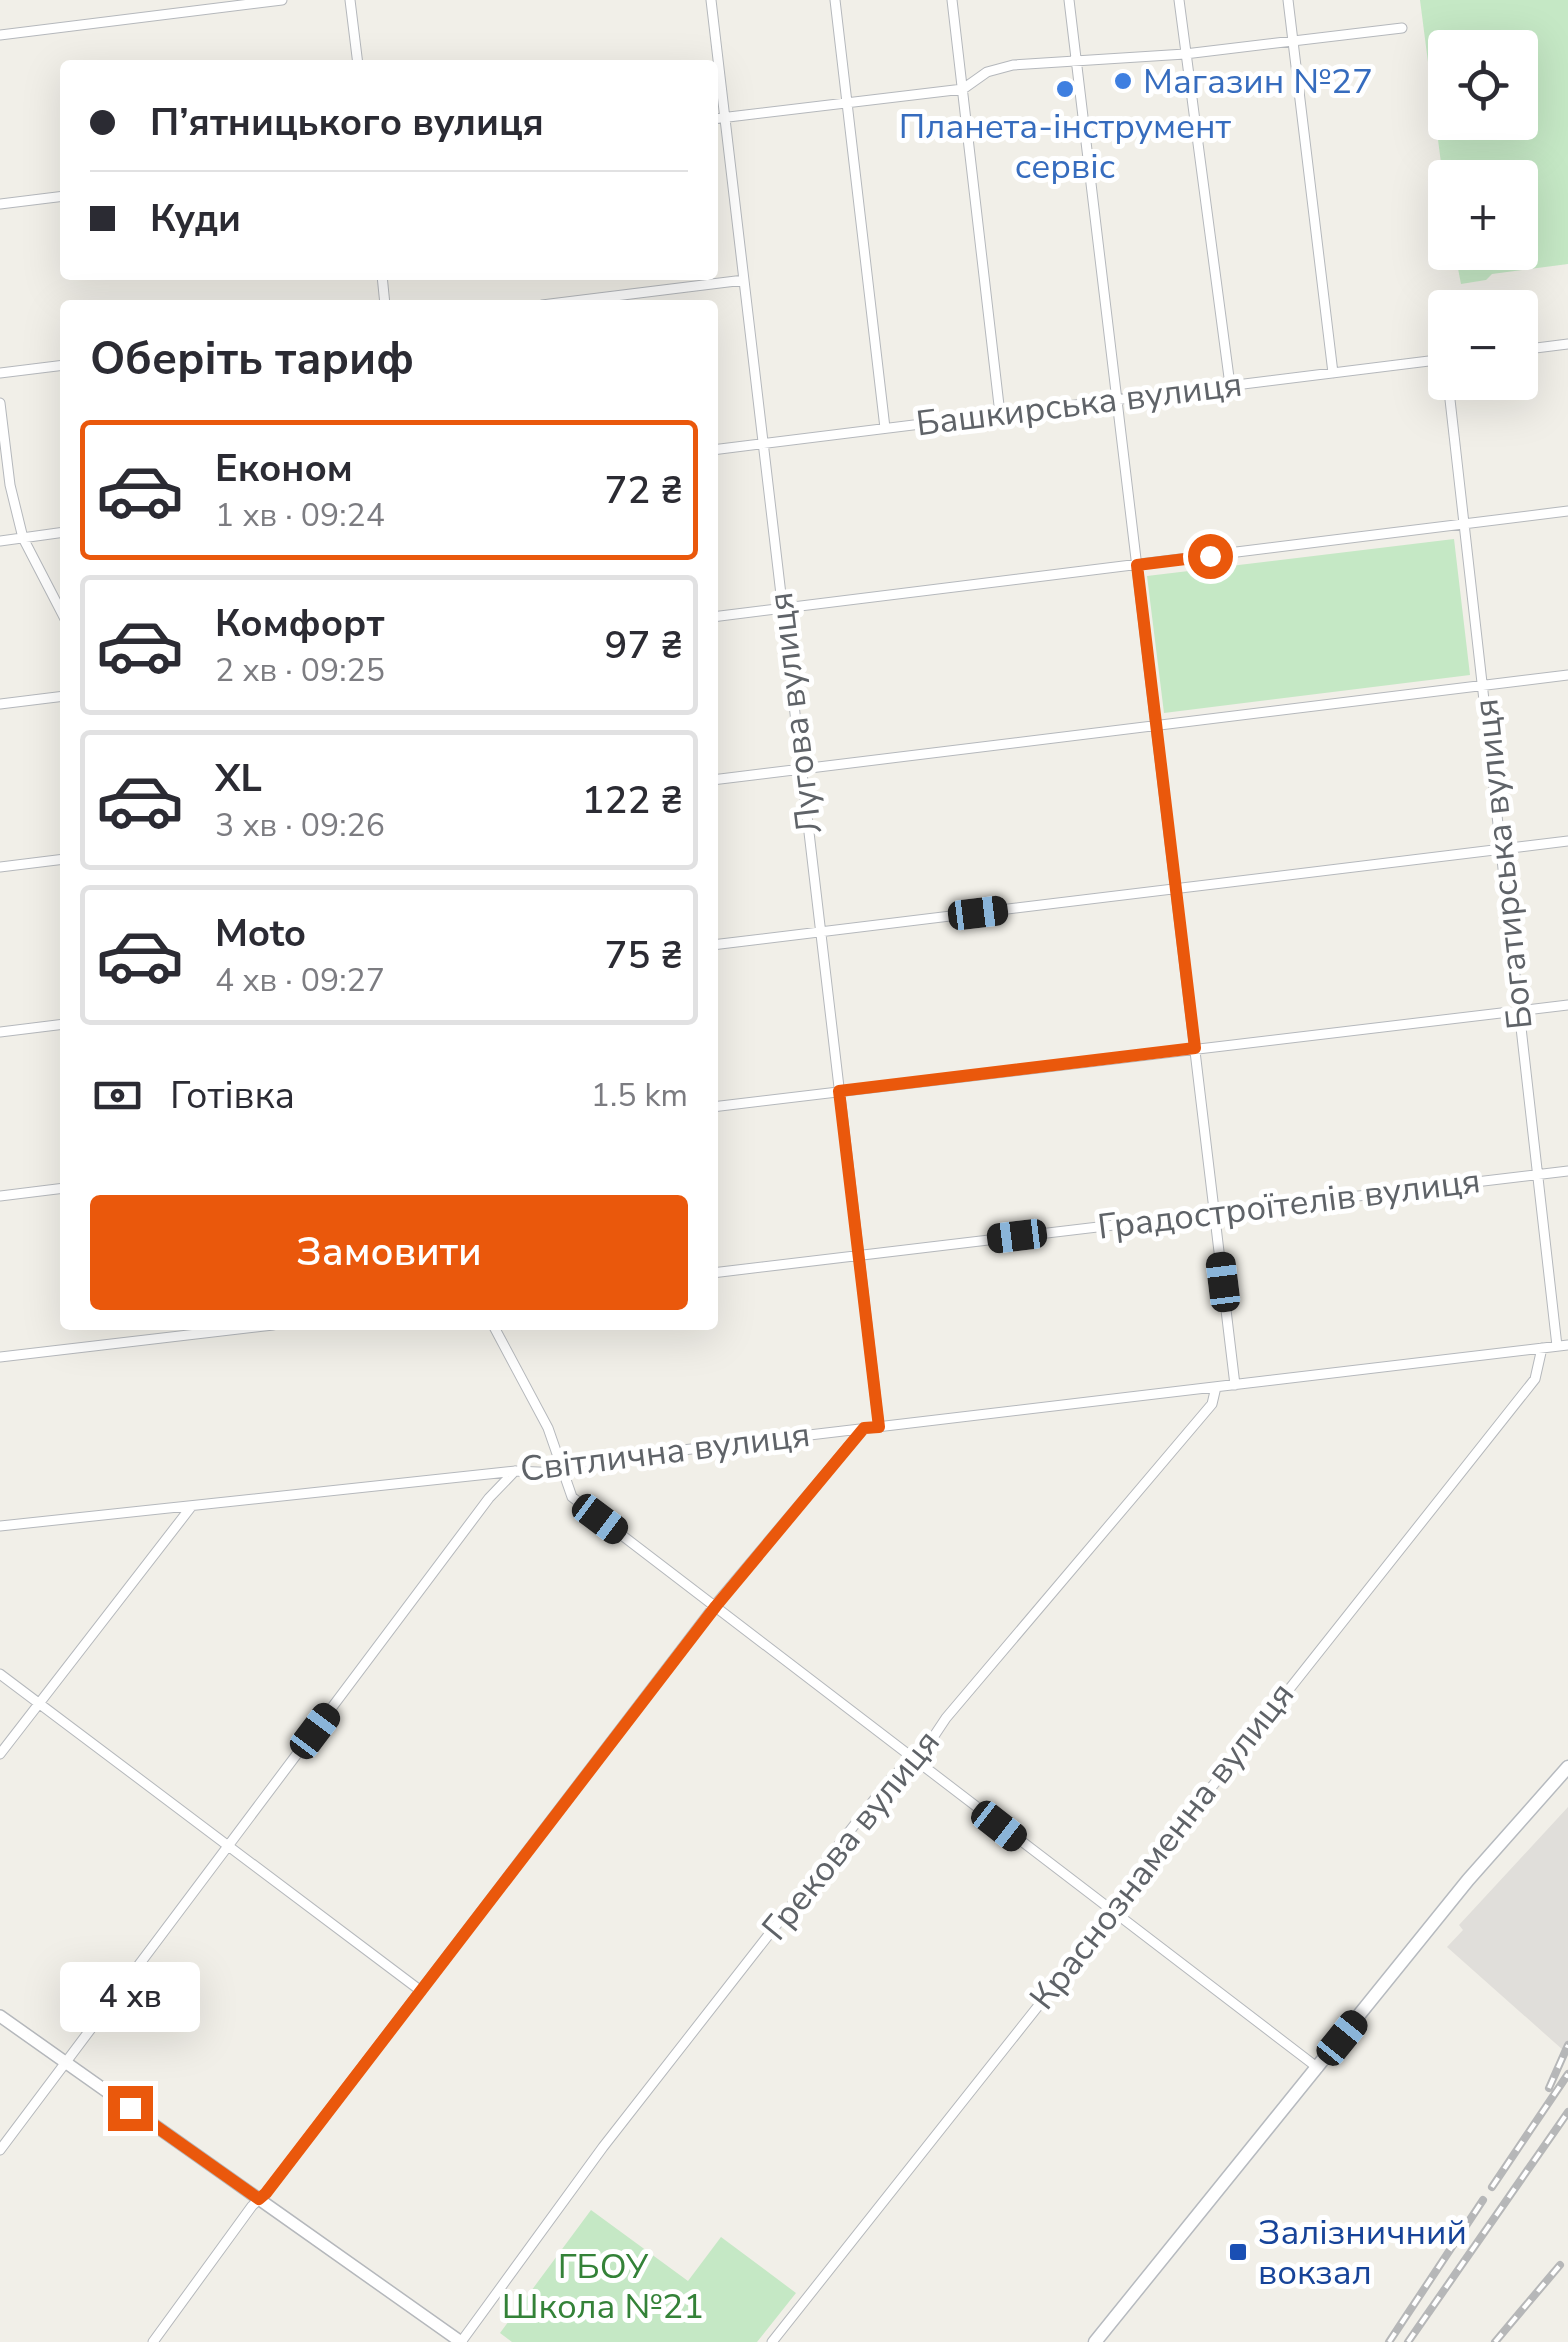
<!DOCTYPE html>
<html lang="uk">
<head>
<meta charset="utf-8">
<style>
	:root { --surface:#fff; --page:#f2f2f3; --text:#2b2b33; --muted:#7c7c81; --line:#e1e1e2; --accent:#ea580c }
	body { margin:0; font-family:"Nunito Sans",sans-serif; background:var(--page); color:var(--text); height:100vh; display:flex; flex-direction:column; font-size:38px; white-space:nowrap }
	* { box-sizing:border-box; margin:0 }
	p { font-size:32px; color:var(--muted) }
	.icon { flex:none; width:55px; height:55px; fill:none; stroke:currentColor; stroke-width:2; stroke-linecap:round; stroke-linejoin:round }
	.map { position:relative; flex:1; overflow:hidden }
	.drawer { position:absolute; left:60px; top:300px; width:658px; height:1030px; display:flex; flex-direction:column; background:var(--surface); border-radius:10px; box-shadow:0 10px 40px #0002 }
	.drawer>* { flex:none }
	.top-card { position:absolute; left:60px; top:60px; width:658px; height:220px; border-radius:10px; box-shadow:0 10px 40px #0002; display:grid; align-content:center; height:220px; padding:0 30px; background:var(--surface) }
	.tools { position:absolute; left:1428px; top:30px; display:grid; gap:20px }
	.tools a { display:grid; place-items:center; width:110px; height:110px; border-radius:10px; background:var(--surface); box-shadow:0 10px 40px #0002; font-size:50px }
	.end { position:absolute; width:45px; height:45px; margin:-22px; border:12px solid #ea580c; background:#fff; box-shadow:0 0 0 5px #fff }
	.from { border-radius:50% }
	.bubble { position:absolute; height:70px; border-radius:10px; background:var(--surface); box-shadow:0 10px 40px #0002; font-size:32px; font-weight:600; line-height:70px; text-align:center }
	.car { position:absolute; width:30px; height:60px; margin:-30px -15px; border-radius:12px; box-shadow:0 0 8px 2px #0007; background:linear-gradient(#222 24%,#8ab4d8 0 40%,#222 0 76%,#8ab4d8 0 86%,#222 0) }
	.top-card b { display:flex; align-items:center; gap:35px; height:95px; font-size:38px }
	.top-card b+b { border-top:2px solid var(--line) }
	.top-card i { width:25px; height:25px; background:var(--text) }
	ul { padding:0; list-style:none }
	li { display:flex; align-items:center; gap:30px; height:140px; margin:0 20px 15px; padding:0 10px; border:5px solid var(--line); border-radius:10px }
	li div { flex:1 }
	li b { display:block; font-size:38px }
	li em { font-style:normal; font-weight:600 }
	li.on { border-color:var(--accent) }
	li>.icon { width:90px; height:90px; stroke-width:1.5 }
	h2 { padding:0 30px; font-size:45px; line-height:120px }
	.pay { display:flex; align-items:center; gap:25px; height:110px; padding:0 30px; font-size:38px }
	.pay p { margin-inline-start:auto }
	.action { display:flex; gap:20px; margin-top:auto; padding:20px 30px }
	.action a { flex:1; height:115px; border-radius:10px; background:var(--accent); color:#fff; font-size:40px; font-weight:600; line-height:115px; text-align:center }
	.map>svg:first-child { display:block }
	.industrial { fill:#e0deda }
	.green { fill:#c5e8c5; fill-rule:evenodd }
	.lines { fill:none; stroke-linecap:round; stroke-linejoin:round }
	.minor-casing { stroke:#b5b8bc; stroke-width:11 }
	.tertiary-casing { stroke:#b5b8bc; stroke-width:14 }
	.secondary-casing { stroke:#b6babf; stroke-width:15 }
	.minor { stroke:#fff; stroke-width:9 }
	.tertiary { stroke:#fff; stroke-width:11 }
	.secondary { stroke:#fff; stroke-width:12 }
	.rail-casing { stroke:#b6b7b8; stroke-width:8 }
	.rail { stroke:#fff; stroke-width:4; stroke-dasharray:11; stroke-linecap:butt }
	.route { stroke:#ea580c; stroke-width:12 }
	.shop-dot { fill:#3f7fe0; stroke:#fff; stroke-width:4 }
	.transit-dot { fill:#1a4fb4; stroke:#fff; stroke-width:4 }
	.labels { text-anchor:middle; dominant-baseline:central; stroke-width:10; stroke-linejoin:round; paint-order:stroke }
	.shop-label { font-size:35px; fill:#366cbe; stroke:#fff; text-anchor:start }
	.street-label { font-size:35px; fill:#5f6368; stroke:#fff }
	.transit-label { font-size:35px; fill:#164399; stroke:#fff; text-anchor:start }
	.park-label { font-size:35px; fill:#348238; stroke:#fff }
</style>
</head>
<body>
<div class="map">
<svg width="1568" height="2342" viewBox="0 0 1568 2342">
	<rect width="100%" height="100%" fill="#f1efe8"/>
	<path class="industrial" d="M1568 1807V2043L1563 2050 1447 1947 1463 1930 1459 1925Z"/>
	<path class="green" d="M1420 0H1568V264L1492 274 1486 280 1461 284 1455 253 1520 252V178H1445V194ZM1445 48H1520V122H1445Z
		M1454 539 1470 675 1164 713 1147 576Z
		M591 2210 688 2281 721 2237 796 2293 757 2342H512L500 2333Z"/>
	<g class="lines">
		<g class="minor-casing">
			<path id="minor" d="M350 0 358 65
				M711 0 879 1427
				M835 0 885 428
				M952 0 1000 414
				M1069 0 1235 1385
				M1179 0 1230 385
				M1288 0 1333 373
				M0 35 282 0
				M712 119 963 89 987 72 1013 65 1185 54 1402 28
				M0 204 65 196
				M382 275 385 305
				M542 305 744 280
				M1520 350 1568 344
				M0 373 65 365
				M1448 382 1557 1346
				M0 403 10 485 23 538 65 619
				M712 450 1445 359
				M0 541 65 532
				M712 617 1568 511
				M0 704 65 696
				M712 780 1568 675
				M0 867 65 859
				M712 945 1568 841
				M0 1032 65 1024
				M712 1107 1568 1005
				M0 1196 65 1188
				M712 1273 1568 1171
				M493 1325 548 1428 572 1497 1318 2068
				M0 1357 273 1325
				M0 1526 516 1471 560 1473 582 1462 1568 1345
				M0 1674 421 1991
				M0 1754 191 1507
				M0 2150 489 1498 515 1471
				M153 2342 252 2206 266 2193 715 1605 863 1429
				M461 2342 603 2147 888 1782 898 1772 914 1766 946 1718 1212 1404 1216 1387
				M772 2342 1535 1379 1542 1348"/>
		</g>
		<g class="tertiary-casing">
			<path id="tertiary" d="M0 2016 461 2342"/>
		</g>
		<g class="secondary-casing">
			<path id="secondary" d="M1095 2342 1468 1880 1568 1767"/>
		</g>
		<use href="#minor" class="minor"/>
		<use href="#tertiary" class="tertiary"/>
		<use href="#secondary" class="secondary"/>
		<g class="rail-casing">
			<path id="rail" d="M1549 2088 1568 2045
				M1492 2187 1568 2074
				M1389 2342 1483 2200
				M1408 2342 1568 2112
				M1495 2342 1560 2265"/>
		</g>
		<use href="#rail" class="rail"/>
	</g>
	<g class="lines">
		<path class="route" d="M130 2108 259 2199 266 2193 716 1606 864 1428 879 1427 839 1091 1195 1048 1137 565 1210 556"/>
	</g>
	<g class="shop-dot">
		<circle cx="1123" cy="81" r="10"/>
		<circle cx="1065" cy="89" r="10"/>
	</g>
	<rect class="transit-dot" x="1228" y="2242" width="20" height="20" rx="5"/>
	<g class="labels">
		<g class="shop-label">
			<text x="1143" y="81">Магазин №27</text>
			<text x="1065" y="126" text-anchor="middle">Планета-інструмент<tspan x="1065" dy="40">сервіс</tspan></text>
		</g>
		<g class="street-label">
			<text transform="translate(1079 404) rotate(-7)">Башкирська вулиця</text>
			<text transform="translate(795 713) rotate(-97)">Лугова вулиця</text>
			<text transform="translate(1503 864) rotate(-96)">Богатирська вулиця</text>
			<text transform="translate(1289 1204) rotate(-7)">Градостроїтелiв вулиця</text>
			<text transform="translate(665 1452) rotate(-7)">Світлична вулиця</text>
			<text transform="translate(851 1835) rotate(-51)">Грекова вулиця</text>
			<text transform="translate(1162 1846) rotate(-52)">Краснознаменна вулиця</text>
		</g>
		<g class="transit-label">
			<text x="1258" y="2232">Залізничний<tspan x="1258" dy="40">вокзал</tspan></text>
		</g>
		<g class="park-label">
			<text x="603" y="2266">ГБОУ<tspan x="603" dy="40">Школа №21</tspan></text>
		</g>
	</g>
</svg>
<div class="tools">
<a><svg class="icon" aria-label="locate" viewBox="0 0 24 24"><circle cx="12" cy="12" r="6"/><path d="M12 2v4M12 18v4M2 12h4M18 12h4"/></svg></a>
<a>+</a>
<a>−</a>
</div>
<i class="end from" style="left:1210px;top:556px"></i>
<i class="end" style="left:130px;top:2108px"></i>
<div class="bubble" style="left:60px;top:1962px;width:140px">4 хв</div>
<i class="car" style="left:978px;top:913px;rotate:83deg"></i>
<i class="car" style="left:1017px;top:1236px;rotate:263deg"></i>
<i class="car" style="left:1223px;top:1282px;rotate:353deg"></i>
<i class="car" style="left:600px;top:1519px;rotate:127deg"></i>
<i class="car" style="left:315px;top:1731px;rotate:37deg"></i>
<i class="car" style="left:999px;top:1826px;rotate:128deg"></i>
<i class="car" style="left:1342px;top:2038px;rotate:39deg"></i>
<div class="top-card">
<b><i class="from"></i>П’ятницького вулиця</b>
<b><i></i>Куди</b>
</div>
<section class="drawer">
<h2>Оберіть тариф</h2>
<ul>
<li class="on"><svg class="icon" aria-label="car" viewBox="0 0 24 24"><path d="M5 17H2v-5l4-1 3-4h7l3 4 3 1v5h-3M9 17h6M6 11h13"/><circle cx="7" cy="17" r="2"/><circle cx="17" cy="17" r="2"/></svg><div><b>Економ</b><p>1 хв · 09:24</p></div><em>72 ₴</em></li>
<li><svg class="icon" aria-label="car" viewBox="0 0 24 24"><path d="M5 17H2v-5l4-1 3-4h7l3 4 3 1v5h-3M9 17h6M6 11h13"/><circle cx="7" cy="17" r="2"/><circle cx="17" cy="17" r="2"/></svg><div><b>Комфорт</b><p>2 хв · 09:25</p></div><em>97 ₴</em></li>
<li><svg class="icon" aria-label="car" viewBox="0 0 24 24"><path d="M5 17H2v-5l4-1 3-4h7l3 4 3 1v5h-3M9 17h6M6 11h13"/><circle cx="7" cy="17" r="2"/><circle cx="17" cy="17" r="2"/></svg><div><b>XL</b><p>3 хв · 09:26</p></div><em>122 ₴</em></li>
<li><svg class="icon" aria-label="car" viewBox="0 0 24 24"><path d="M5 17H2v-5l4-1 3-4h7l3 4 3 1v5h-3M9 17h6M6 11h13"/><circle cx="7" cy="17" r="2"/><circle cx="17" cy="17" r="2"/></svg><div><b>Moto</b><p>4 хв · 09:27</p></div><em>75 ₴</em></li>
</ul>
<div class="pay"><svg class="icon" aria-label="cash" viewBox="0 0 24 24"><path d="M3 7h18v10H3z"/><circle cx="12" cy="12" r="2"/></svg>Готівка<p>1.5 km</p></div>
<div class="action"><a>Замовити</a></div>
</section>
</div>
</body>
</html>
